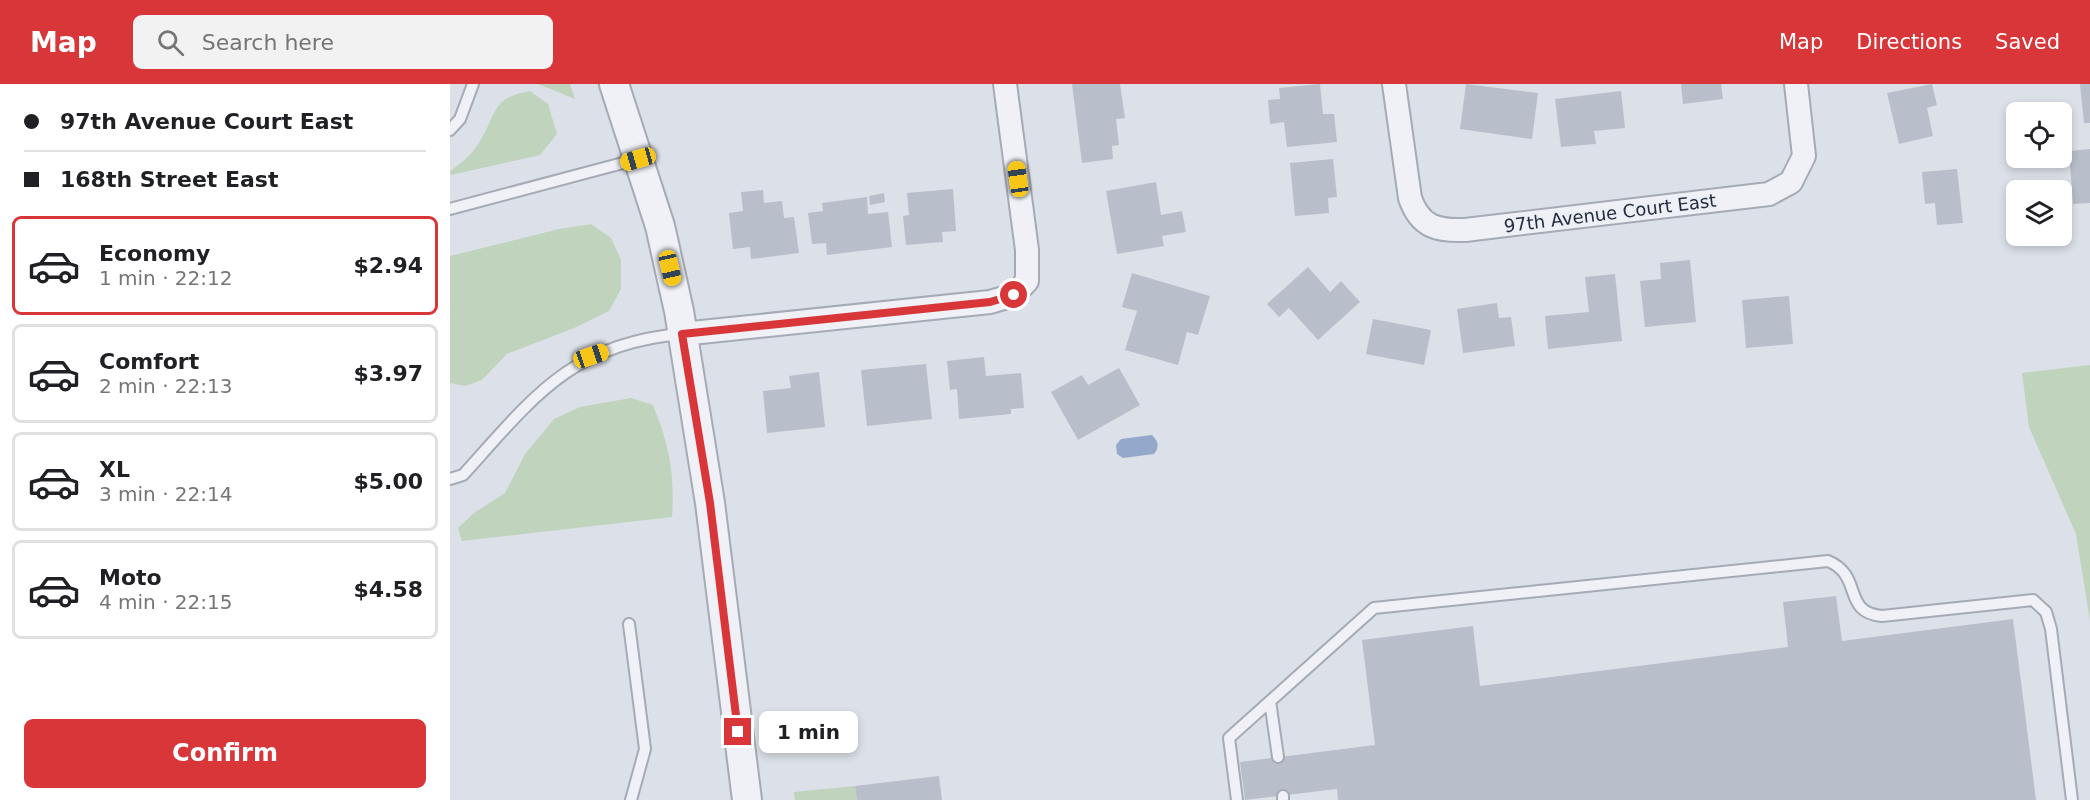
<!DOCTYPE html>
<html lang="en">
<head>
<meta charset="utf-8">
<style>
	:root { --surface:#fff; --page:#f2f2f2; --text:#202124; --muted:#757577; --line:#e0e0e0; --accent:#d9363a }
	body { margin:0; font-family:"DejaVu Sans",sans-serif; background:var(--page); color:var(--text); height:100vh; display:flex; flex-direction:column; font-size:22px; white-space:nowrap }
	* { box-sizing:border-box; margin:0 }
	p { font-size:20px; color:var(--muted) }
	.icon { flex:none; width:33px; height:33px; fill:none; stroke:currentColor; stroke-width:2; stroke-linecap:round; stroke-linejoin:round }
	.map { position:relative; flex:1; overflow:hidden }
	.drawer { display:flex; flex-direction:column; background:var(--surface); width:450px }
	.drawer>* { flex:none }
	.hud { display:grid; align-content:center; height:132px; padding:0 24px; background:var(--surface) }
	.buttons { position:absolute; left:1556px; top:18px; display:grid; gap:12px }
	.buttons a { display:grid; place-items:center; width:66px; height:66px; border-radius:9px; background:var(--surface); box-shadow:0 3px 9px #0003; font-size:30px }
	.end { position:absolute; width:27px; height:27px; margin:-14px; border:8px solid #d9363a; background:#fff; box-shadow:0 0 0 3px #fff }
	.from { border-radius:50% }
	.bubble { position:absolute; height:42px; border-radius:9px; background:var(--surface); box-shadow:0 3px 9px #0003; font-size:20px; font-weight:700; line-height:42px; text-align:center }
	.car { position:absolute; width:18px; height:36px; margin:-18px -9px; border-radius:8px; box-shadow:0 0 4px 2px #0007; background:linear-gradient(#f5c518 24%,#345 0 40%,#f5c518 0 76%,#345 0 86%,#f5c518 0) }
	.hud b { display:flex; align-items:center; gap:21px; height:57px; font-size:22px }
	.hud b+b { border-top:2px solid var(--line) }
	.hud i { width:15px; height:15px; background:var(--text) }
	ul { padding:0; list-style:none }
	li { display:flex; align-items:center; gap:18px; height:99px; margin:0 12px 9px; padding:0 12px; border:3px solid var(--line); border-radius:9px }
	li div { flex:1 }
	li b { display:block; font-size:22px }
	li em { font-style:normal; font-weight:700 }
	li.current { border-color:var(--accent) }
	li>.icon { width:54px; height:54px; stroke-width:1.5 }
	.cta { display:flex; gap:12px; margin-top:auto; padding:12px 24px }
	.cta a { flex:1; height:69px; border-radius:9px; background:var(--accent); color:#fff; font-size:24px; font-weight:700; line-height:69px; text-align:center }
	header { display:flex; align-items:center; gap:36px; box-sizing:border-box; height:84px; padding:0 30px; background:var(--accent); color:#fff }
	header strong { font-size:28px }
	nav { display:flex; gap:33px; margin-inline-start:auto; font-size:21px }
	.search { width:420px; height:54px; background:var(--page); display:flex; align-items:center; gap:15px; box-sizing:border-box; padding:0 21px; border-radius:9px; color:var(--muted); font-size:22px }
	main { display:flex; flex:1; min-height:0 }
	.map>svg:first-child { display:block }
	.green { fill:#c0d3bd }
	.water { fill:#94a8cb }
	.building { fill:#b9becb }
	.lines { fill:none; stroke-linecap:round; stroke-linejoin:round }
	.service-casing { stroke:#a5aab5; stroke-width:14 }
	.minor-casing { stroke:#a5aab5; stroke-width:26 }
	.tertiary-casing { stroke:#a5aab5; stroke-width:32 }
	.service { stroke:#eff1f6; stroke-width:10 }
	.minor { stroke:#eff1f6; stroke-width:22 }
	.tertiary { stroke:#eff1f6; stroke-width:28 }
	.route { stroke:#d9363a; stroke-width:8 }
	.labels { text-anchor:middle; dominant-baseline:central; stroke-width:5; stroke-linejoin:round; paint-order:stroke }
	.street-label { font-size:18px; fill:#252b3f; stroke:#eceff5 }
</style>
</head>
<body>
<header>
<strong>Map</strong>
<div class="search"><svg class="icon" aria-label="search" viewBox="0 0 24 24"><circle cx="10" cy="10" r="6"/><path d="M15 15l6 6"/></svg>Search here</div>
<nav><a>Map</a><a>Directions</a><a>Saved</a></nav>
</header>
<main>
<section class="drawer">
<div class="hud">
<b><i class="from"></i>97th Avenue Court East</b>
<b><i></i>168th Street East</b>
</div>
<ul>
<li class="current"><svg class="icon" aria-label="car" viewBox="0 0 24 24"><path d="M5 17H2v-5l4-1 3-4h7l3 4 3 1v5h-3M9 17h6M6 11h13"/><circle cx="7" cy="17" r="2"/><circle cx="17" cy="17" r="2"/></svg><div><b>Economy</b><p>1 min · 22:12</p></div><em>$2.94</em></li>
<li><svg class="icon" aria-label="car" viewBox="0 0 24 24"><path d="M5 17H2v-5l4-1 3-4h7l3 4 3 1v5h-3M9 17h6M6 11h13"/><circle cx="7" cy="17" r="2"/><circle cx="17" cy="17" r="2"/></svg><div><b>Comfort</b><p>2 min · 22:13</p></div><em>$3.97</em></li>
<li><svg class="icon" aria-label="car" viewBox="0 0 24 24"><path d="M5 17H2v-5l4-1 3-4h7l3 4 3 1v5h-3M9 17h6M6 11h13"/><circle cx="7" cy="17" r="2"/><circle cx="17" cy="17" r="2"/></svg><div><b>XL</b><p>3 min · 22:14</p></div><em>$5.00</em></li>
<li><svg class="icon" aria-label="car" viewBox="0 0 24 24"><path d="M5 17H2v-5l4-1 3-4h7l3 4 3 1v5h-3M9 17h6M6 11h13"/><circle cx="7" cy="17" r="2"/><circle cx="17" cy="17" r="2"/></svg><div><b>Moto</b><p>4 min · 22:15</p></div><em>$4.58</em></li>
</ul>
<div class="cta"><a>Confirm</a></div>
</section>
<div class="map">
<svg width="1640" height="716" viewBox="0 0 1640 716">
	<rect width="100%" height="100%" fill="#dce0e8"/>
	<path class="green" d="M88 0H120L125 15Z
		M80 7 98 20 107 50 90 71 1 91 0 87C11 79 23 70 30 57 48 28 41 14 80 7Z
		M141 140 161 154 171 176V205L159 227 124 244 57 270 32 296 15 302 0 299V172L109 145Z
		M1640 281V537L1626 450 1579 343 1572 289Z
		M181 314 203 321C219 360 225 390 222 433L12 457 8 444 24 429 55 409 75 370 104 335 130 323Z
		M405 702 407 716H345L344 708Z"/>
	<path class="water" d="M702 351C708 357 710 362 704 370L673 374 667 370 666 361 671 355Z"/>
	<path class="building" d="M622 0H670L675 34 666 35 669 61 662 62 663 75 632 79Z
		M870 0 873 30H884L887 58 837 63 834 38 820 40 818 16 830 15 829 4Z
		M1016 0 1088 9 1082 55 1010 45Z
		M1231 0H1271L1273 15 1233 20Z
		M1482 0 1487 21 1477 24 1483 52 1449 60 1437 9Z
		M1630 0H1640V39H1634Z
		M1171 7 1175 44 1144 47 1146 60 1111 63 1105 15Z
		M1640 65V119L1623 120 1619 67Z
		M883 75 887 113 878 114 879 129 845 132 840 79Z
		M1507 85 1513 139 1487 141 1485 119 1475 120 1472 88Z
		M706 98 711 131 732 127 736 148 712 152 714 162 667 170 656 107Z
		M503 105 506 147 492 148 493 158 456 161 453 132 459 131 457 109Z
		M313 106 314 119 332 117 334 134 344 133 349 169 301 175 300 163 283 165 279 129 293 127 291 108Z
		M434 109 435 118 420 121 419 112Z
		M417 113 418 130 438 128 442 163 377 171 376 159 362 160 358 129 373 127 372 119Z
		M1240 176 1246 238 1195 243 1190 197 1211 195 1210 179Z
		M858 183 880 208 891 197 910 218 868 256 839 224 829 233 817 220Z
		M682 189 760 212 748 251 737 248 728 281 675 266 687 227 672 223Z
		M1165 190 1172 257 1098 265 1095 232 1139 228 1135 193Z
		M1339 212 1343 260 1296 264 1292 216Z
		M1047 219 1049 234 1061 233 1065 262 1013 269 1007 225Z
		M923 235 981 246 974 281 916 270Z
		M534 273 536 292 571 289 574 324 561 325V330L509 335 507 305 500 306 497 277Z
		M476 280 482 335 417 342 411 286Z
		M669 284 690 321 628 356 601 308 632 291 638 301Z
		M369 288 375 343 317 349 313 307 341 304 339 292Z
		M1386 512 1392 557 1563 535 1586 716H888L887 705 795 716 790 678 925 661 912 556 1023 542 1030 602 1338 563 1333 518Z
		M489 692 492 716H407L405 702Z"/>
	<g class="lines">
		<g class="service-casing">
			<path id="service" d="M0 46 10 35 23 0
				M0 125 188 75
				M0 395 13 391C82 315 121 259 232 250
				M179 540 195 665 181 716
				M820 617 828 673
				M833 712V716
				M787 716 779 654 924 524 1378 477C1414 492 1391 528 1432 532L1583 516 1596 528 1601 545 1622 716"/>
		</g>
		<g class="minor-casing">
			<path id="minor" d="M944 0 960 114C970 143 987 147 1015 146L1319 110 1341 98 1354 72 1346 0
				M232 250 540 218 564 211 577 197V166L555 0"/>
		</g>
		<g class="tertiary-casing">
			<path id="tertiary" d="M164 0 210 142 229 227 260 419 297 716"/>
		</g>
		<use href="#service" class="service"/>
		<use href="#minor" class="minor"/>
		<use href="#tertiary" class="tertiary"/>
	</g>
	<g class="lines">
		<path class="route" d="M288 648 260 419 232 250 540 218 564 211"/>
	</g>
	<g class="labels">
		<g class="street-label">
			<text transform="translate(1160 129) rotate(-7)">97th Avenue Court East</text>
		</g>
	</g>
</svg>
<div class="buttons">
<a><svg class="icon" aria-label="locate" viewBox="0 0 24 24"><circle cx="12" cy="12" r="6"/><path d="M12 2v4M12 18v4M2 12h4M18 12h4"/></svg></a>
<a><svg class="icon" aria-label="layers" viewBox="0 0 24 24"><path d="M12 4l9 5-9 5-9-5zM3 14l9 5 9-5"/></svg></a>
</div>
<i class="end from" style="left:564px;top:211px"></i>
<i class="end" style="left:288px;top:648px"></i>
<div class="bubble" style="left:309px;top:627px;width:99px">1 min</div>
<i class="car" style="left:188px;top:75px;rotate:254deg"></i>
<i class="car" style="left:568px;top:95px;rotate:352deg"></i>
<i class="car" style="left:220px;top:184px;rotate:167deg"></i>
<i class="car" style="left:141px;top:272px;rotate:71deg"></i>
</div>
</main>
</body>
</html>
